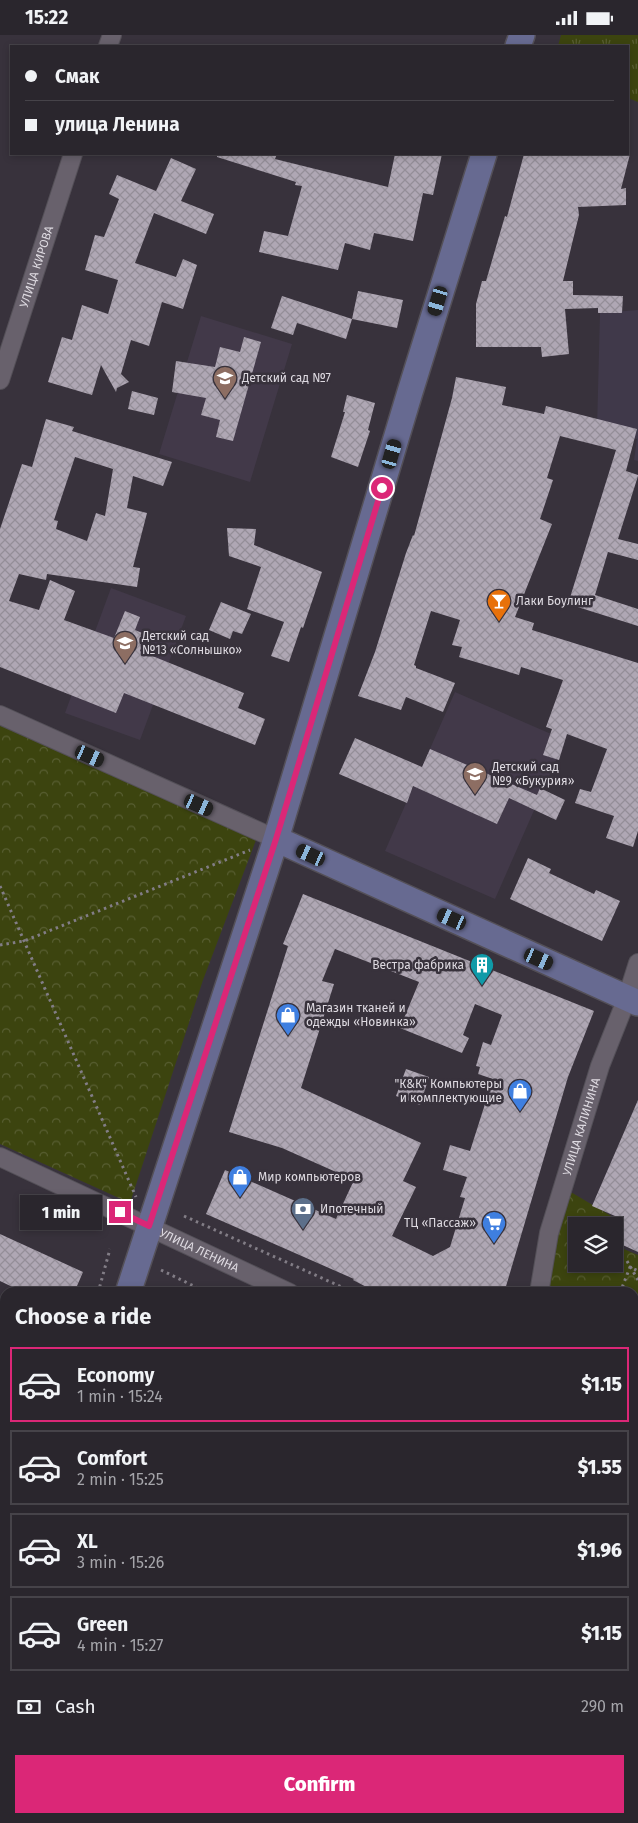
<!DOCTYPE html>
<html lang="en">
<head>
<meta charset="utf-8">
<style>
	:root { --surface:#2a262d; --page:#363239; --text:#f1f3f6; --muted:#a5a5aa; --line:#464349; --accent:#db2777 }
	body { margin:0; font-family:"Fira Sans",sans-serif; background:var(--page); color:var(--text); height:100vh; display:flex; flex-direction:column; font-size:19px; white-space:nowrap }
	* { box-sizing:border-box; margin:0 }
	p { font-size:16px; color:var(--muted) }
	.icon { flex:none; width:28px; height:28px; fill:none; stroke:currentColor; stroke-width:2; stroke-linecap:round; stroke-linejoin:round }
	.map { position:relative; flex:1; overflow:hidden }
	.details { position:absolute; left:0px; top:1252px; width:639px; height:536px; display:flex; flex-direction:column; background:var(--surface); border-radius:15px 15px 0 0; box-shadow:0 2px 8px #0003,0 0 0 1px var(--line) }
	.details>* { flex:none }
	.banner { position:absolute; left:10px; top:10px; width:619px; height:110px; border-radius:0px; box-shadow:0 2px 8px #0003,0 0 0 1px var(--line); display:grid; align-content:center; height:110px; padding:0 15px; background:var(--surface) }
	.tools { position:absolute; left:568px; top:1182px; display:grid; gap:10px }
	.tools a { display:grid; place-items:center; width:55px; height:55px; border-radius:0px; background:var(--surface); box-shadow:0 2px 8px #0003,0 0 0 1px var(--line); font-size:25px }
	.end { position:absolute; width:22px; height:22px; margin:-11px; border:6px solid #db2777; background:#fff; box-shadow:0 0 0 2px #fff }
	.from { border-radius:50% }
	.bubble { position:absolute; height:35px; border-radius:0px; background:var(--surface); box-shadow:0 2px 8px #0003,0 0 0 1px var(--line); font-size:16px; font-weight:800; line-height:35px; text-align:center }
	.car { position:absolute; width:15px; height:30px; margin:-15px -8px; border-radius:6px; box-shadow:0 0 4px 1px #0007; background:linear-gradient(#222 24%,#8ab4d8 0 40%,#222 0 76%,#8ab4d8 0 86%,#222 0) }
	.banner b { display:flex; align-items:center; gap:18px; height:48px; font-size:19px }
	.banner b+b { border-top:1px solid var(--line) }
	.banner i { width:12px; height:12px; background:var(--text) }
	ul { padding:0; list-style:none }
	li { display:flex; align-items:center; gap:15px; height:75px; margin:0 10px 8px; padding:0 5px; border:2px solid var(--line); border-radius:0px }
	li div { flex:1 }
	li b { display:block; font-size:19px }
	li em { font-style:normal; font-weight:800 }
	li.selected { border-color:var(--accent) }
	li>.icon { width:45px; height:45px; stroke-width:1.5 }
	h2 { padding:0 15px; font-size:22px; line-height:60px }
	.pay { display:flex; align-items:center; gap:12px; height:55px; padding:0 15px; font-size:19px }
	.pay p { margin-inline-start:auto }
	.cta { display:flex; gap:10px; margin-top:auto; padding:10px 15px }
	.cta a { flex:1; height:58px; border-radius:0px; background:var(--accent); color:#fff; font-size:20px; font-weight:800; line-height:58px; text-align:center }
	.status { display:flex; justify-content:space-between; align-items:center; height:35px; padding:0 25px; background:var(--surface); direction:ltr }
	.status svg { height:14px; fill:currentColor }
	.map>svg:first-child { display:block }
	.commercial { fill:#40394a }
	.built { fill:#423949 }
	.grass { fill:url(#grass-tufts) }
	.park { fill:url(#park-crowns) }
	.building { fill:url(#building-cross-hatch); fill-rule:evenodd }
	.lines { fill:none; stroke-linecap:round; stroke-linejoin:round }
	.street-casing { stroke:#545058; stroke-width:20 }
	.secondary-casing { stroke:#545058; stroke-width:28 }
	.path { stroke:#827d86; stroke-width:3; stroke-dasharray:2.5 4; stroke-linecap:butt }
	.street { stroke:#68616c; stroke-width:18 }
	.secondary { stroke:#676a91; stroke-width:25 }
	.route { stroke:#db2777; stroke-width:6 }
	.labels { text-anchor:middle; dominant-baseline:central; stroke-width:5; stroke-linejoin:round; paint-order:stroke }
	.street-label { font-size:12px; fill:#dedae1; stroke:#38323c }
	.poi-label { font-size:12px; fill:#dedae1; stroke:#38323c; text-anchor:start }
</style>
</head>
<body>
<div class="status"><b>15:22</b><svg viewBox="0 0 49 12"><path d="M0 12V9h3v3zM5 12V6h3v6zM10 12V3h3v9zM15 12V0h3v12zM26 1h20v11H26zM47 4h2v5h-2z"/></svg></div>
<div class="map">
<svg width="638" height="1788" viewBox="0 0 638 1788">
	<defs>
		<pattern id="grass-tufts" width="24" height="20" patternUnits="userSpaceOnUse" patternTransform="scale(1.25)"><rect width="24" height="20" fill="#3c440f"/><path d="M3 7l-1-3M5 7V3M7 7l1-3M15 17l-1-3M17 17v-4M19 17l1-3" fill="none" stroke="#585e32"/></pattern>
		<pattern id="park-crowns" width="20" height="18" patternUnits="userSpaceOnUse" patternTransform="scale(1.25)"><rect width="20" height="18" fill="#3c440f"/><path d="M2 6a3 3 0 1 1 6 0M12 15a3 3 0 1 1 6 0" fill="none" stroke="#585e32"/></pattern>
		<pattern id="building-cross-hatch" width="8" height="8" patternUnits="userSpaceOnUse" patternTransform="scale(1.25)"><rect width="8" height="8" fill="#afa7b4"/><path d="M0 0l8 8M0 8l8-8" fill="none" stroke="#948e98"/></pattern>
	</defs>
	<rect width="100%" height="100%" fill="#38323c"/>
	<path class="commercial" d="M638 275V426L634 425 637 404 597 394 600 278Z"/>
	<path class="built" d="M201 281 292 309 250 447 159 419Z
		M111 553 186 581 140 705 65 678Z
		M455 657 565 705 495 864 385 816Z"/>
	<path class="grass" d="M561 0H638V67L628 63V11H558Z"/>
	<path class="park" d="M0 680 259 797 203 945 130 1168 0 1109Z
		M564 1153 618 1185 614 1196V1191H576V1229H614V1210L638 1220V1372L634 1370V1258H539Z
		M634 1462 638 1463V1526L634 1525Z"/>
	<path class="building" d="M217 119H277L275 124 388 152 395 119H442L433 160 423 158 413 206 374 198 370 215 345 208 338 235 259 217 264 196 288 201 302 151 295 150 296 147 217 122Z
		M524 119H630L621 154 626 153V170L578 172 579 180 563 246H573V260L623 261 622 278H598V273L565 274 569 319 542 322 541 312H476V269L482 246H486L505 181 507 182Z
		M171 123 196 134 181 166 214 179 206 199 154 178 135 228 176 242 183 224 197 230 183 274 162 267 149 311 131 305 121 339 129 347 117 353 116 357 101 330 92 360 48 347 62 302 72 305 82 270 108 279 118 245 85 235 95 200 104 202 119 164 109 159 117 140 156 156Z
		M358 256 403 265 397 293 352 284Z
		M282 261 352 284 346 304 297 288 293 300 271 293Z
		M244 302 261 307 233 406 216 402 220 385 201 380 206 363 172 357 176 326 215 332 220 312 240 317Z
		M456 342 506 352 502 370 544 379 546 371 637 394 626 436 638 440V441L618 504 638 509V525L608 517 595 560 638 574V591L568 569 616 415 560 401 547 443 553 445 540 484 552 489 515 582 534 588 532 595 638 628V796L633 812 606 803 614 781 575 768 580 754 591 757 607 714 567 699 559 725 543 720 552 694 546 692 563 645 521 632 519 640 459 622 462 612 452 610 460 585 431 576 414 630 416 631V633L455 648 443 677 406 662 401 675 358 661 375 617 406 518 413 500 414 501 452 363Z
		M132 356 158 363 154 380 128 374Z
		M347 360 375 368 368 395 370 396 358 432 331 422 345 377H343Z
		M46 384 74 392 72 396 172 427 163 451 133 441 127 473 147 478 133 532 140 533 137 552 47 539 46 545 19 539 9 566 39 575 50 545 75 556 64 585 114 603 125 576 140 582 135 595 147 600 140 616 244 658 238 673 265 684 255 710 124 658 116 678 0 632V494L22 429 32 432ZM75 422 113 434 105 481 96 478 87 506 56 494 58 486 54 485Z
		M227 493 256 494 254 510 322 537 303 593 301 592 289 627 271 621 284 587 247 574 261 532 229 521Z
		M221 567 251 579 242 599 233 596 230 604 209 595Z
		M355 703 422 732 430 714 537 760 540 753 565 765 556 785 509 763 497 789 413 751 407 768 339 739Z
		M528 823 551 834 549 838 594 859 596 855 620 866 602 906 510 864Z
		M303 859 594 976 568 1042 504 1258H378L353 1245 354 1244 206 1179 225 1135 336 1184 354 1145 282 1113 229 1097 288 911 283 909ZM335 914 419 947 400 993 462 1018 469 1003 463 1000 475 969 502 980 491 1010 483 1007 476 1031 480 1032 478 1039 493 1044 470 1116 450 1110 443 1135 467 1142 460 1162 465 1163 450 1212 433 1221 392 1201 416 1152 403 1146 421 1108 301 1053 334 949 322 946Z
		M406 1034 429 1042 420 1070 396 1061Z
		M638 1065V1217L614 1206 622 1184 592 1171Z
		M0 1199 83 1237 74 1258H25L0 1246Z"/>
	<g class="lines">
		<g class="street-casing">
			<g id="street">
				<path d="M108 11 112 0"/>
				<path id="s1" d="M0 345 73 119"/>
				<path d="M0 680 276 804"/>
				<path id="s2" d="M0 1122 290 1258"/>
				<path id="s3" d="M539 1258 549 1198 600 1031 627 963 638 928"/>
				<path d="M634 1407 638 1408"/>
				<path d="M382 1788 383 1784"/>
			</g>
		</g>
		<g class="secondary-casing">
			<path id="secondary" d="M518 11 522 0
				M276 804 638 968
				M128 1258 276 804 410 357 484 119
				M0 1673 5 1656"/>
		</g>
		<path class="path" d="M0 851 136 1162
			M0 910 24 906 250 815
			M184 1181 355 1258
			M627 1226 638 1245
			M161 1235 208 1258
			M98 1258 110 1214
			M620 1258 630 1232 638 1236
			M634 1309 638 1308
			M634 1362 638 1364
			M634 1448 638 1449
			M634 1467 638 1458
			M634 1479 638 1481"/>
		<use href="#street" class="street"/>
		<use href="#secondary" class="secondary"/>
	</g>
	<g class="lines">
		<path class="route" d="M120 1177 149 1191 276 804 382 453"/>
	</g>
	<defs>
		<g id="school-pin" transform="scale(1.25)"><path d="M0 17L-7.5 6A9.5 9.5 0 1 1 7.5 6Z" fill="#8d6e63" stroke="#38323c"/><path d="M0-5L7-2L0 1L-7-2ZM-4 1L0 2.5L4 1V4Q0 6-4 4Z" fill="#fff"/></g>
		<g id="bar-pin" transform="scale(1.25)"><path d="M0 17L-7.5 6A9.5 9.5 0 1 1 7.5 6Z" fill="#e8710a" stroke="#38323c"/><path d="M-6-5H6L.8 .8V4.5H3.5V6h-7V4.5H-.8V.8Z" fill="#fff"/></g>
		<g id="building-pin" transform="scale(1.25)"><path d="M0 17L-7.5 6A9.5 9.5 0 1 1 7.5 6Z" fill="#0f9aa8" stroke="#38323c"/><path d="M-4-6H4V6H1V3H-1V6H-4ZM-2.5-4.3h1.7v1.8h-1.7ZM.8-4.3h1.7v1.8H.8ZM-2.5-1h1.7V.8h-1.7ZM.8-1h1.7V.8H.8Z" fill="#fff"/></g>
		<g id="shop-pin" transform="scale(1.25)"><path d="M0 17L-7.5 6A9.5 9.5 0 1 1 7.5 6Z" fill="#3f7fe0" stroke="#38323c"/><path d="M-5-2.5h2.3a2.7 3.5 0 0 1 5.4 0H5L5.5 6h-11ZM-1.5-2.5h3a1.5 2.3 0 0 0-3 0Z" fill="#fff"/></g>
		<g id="bank-pin" transform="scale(1.25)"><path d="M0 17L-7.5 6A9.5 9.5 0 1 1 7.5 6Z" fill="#5c6f8a" stroke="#38323c"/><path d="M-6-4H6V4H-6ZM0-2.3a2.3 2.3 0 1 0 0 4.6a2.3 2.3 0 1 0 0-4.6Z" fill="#fff"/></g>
		<g id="supermarket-pin" transform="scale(1.25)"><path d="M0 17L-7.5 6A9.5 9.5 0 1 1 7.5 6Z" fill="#3f7fe0" stroke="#38323c"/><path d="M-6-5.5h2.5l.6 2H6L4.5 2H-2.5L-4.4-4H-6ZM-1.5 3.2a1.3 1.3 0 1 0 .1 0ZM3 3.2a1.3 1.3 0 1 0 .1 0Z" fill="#fff"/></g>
	</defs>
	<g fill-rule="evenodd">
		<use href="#school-pin" x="225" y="343"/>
		<use href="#bar-pin" x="499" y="566"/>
		<use href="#school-pin" x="125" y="608"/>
		<use href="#school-pin" x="475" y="739"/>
		<use href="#building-pin" x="482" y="930"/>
		<use href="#shop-pin" x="288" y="980"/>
		<use href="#shop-pin" x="520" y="1056"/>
		<use href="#shop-pin" x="240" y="1142"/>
		<use href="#bank-pin" x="303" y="1174"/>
		<use href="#supermarket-pin" x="494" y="1188"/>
	</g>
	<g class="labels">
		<g class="street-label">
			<text stroke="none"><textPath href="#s1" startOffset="119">УЛИЦА КИРОВА</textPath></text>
			<text stroke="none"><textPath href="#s3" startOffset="172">УЛИЦА КАЛИНИНА</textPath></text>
			<text stroke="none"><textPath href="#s2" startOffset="220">УЛИЦА ЛЕНИНА</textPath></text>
		</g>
		<g class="poi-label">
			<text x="242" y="343">Детский сад №7</text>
			<text x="516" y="566">Лаки Боулинг</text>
			<text x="142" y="601">Детский сад<tspan x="142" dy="14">№13 «Солнышко»</tspan></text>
			<text x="492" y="732">Детский сад<tspan x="492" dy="14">№9 «Букурия»</tspan></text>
			<text x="464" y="930" text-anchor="end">Вестра фабрика</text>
			<text x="306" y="973">Магазин тканей и<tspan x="306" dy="14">одежды «Новинка»</tspan></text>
			<text x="502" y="1049" text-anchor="end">"К&amp;К" Компьютеры<tspan x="502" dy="14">и комплектующие</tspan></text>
			<text x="258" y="1142">Мир компьютеров</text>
			<text x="320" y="1174">Ипотечный</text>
			<text x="476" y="1188" text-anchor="end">ТЦ «Пассаж»</text>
		</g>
	</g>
</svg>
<div class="tools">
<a><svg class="icon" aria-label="layers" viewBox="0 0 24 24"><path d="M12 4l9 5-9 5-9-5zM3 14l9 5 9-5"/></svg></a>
</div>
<i class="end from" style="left:382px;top:453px"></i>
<i class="end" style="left:120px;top:1177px"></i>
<div class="bubble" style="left:20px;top:1160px;width:82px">1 min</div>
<i class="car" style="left:438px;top:266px;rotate:197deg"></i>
<i class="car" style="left:392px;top:419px;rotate:16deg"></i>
<i class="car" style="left:90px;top:721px;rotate:114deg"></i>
<i class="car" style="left:199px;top:770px;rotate:114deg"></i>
<i class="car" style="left:311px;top:820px;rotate:295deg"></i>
<i class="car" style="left:452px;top:884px;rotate:294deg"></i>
<i class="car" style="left:539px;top:924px;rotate:114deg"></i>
<div class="banner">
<b><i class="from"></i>Смак</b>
<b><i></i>улица Ленина</b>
</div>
<section class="details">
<h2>Choose a ride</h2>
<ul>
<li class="selected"><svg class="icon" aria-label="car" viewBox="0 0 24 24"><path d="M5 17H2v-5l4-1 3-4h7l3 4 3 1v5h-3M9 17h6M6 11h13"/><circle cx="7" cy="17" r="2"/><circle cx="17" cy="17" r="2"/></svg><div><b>Economy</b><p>1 min · 15:24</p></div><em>$1.15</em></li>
<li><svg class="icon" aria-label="car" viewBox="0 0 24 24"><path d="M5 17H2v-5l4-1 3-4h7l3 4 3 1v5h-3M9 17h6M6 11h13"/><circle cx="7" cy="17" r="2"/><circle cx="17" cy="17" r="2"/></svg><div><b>Comfort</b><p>2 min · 15:25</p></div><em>$1.55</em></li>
<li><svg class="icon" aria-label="car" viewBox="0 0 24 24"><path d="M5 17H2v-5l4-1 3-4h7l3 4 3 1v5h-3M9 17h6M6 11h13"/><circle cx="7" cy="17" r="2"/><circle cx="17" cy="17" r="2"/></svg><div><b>XL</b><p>3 min · 15:26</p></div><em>$1.96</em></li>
<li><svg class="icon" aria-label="car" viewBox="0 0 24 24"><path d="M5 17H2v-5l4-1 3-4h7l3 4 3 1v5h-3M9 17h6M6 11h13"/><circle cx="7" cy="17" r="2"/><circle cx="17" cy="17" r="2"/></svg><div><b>Green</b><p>4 min · 15:27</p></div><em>$1.15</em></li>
</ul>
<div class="pay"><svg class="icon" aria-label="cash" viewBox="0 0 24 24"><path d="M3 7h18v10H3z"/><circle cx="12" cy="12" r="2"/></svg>Cash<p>290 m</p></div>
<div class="cta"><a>Confirm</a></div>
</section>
</div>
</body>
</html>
